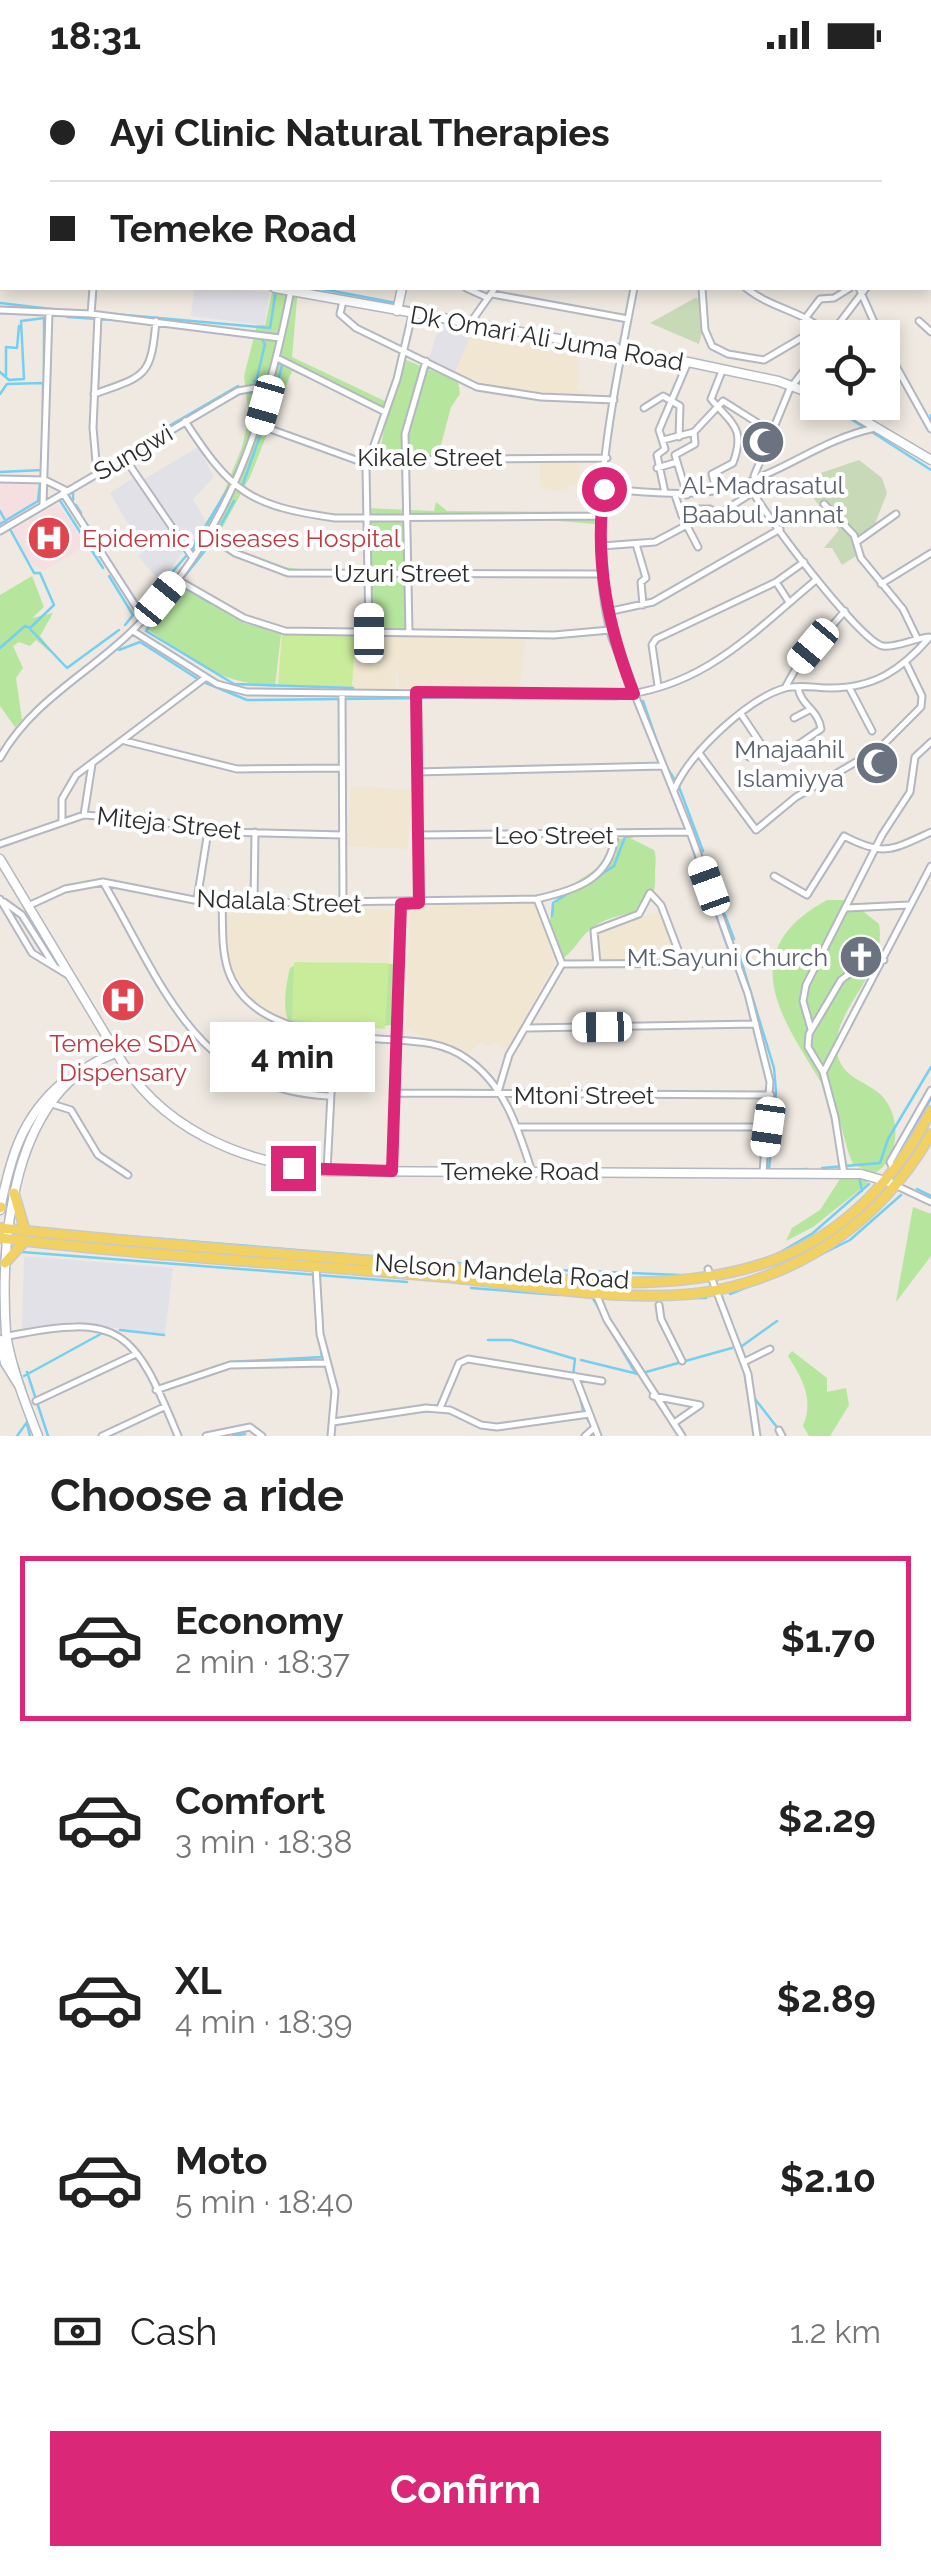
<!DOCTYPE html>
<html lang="en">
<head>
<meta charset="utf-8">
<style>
	:root { --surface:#fff; --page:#f6f6f6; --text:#222; --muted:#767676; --line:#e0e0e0; --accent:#db2777 }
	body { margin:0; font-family:Raleway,sans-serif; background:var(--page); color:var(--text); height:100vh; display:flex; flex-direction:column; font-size:38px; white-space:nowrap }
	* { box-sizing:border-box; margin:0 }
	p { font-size:32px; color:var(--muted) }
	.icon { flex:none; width:55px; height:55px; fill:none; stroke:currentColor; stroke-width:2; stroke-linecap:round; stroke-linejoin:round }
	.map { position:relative; height:1366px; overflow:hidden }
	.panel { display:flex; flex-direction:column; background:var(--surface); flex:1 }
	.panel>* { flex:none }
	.guide { position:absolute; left:0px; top:0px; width:932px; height:220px; box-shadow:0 5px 15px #0003; display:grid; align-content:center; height:220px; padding:0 50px; background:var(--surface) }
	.fabs { position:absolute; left:800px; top:250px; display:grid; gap:20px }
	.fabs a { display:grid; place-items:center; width:100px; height:100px; border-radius:0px; background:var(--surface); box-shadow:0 5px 15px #0003; font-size:50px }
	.end { position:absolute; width:45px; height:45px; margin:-22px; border:12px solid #db2777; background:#fff; box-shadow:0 0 0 5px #fff }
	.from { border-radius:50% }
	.bubble { position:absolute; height:70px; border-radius:0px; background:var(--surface); box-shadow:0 5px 15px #0003; font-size:32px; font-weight:700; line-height:70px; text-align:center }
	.car { position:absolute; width:30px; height:60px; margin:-30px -15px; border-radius:12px; box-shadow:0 0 8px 2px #0007; background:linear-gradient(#fff 24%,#345 0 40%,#fff 0 76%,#345 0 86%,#fff 0) }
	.guide b { display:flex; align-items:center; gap:35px; height:95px; font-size:38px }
	.guide b+b { border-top:2px solid var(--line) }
	.guide i { width:25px; height:25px; background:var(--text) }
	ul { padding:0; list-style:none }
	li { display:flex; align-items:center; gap:30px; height:165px; margin:0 20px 15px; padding:0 30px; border:5px solid transparent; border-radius:0px }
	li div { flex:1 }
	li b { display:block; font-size:38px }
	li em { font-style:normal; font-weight:700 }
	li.selected { border-color:var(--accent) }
	li>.icon { width:90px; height:90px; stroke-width:1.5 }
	h2 { padding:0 50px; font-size:45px; line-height:120px }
	.pay { display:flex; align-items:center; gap:25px; height:110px; padding:0 50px; font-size:38px }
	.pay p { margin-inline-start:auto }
	.primary-button { display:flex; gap:20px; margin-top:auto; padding:20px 50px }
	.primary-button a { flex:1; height:115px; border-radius:0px; background:var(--accent); color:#fff; font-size:40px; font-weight:700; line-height:115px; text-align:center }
	.status { display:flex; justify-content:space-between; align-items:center; height:70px; padding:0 50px; background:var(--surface); direction:ltr }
	.status svg { height:28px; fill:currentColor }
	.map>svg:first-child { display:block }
	.industrial { fill:#e3e1e8 }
	.education { fill:#f0e6d1 }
	.medical { fill:#f5dfe0 }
	.green { fill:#b6e59e }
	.cemetery { fill:#c8d9b8 }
	.pitch { fill:#c9ec9a }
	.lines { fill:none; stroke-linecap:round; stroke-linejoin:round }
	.stream { stroke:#75cff0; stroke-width:2.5 }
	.street-casing { stroke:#b4b7c1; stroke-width:9 }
	.secondary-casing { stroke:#b4b7c1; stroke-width:11 }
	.primary-casing { stroke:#c9c9c9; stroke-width:12 }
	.street { stroke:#fff; stroke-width:5 }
	.secondary { stroke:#fff; stroke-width:8 }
	.primary { stroke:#f2d163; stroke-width:9 }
	.route { stroke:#db2777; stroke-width:12 }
	.labels { text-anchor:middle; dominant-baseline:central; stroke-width:8; stroke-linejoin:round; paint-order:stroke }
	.street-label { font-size:25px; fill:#2e2e2e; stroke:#fff }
	.worship-label { font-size:25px; fill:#5b616d; stroke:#fff; text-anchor:end }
	.health-label { font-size:25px; fill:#be3a42; stroke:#fff; text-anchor:start }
</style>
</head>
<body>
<div class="status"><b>18:31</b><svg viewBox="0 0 49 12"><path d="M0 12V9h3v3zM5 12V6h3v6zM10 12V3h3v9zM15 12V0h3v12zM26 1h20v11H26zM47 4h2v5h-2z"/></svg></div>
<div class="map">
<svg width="931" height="1366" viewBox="0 0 931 1366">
	<rect width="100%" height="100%" fill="#efe9e1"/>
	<path class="industrial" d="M194 218 270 222 264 255 191 246Z
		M441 249 476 259 458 303 429 289Z
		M198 377 214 407 193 429 207 453 195 472 180 462 143 410Z
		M133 408 183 482 161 513 138 486 144 481 110 423Z
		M24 1186 173 1198 165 1265 74 1252 22 1262Z"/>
	<path class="education" d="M474 258 578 275V320L587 322V326L528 324 454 304Z
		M540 392 579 393V415H568L567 422 540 417Z
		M281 562 397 567 527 563 519 619 400 618 396 597V619L276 617Z
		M351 716 414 720 407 779 347 776Z
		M229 833 393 840 389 893 293 891 291 949H280L248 927 233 902 236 900H231L225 837Z
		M533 834 541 839 554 895 507 980 494 972 489 977 481 972 468 984 406 959 410 836Z
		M661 841 674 885 669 890H599L597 863Z"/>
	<path class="medical" d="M0 414 47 415 48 434 0 463Z
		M58 434 86 476 44 500 29 492 12 460Z"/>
	<path class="green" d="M273 218H298L292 287 391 334 406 290 458 311 460 324 451 337 438 386 395 380 379 386 387 344 292 301 250 407 220 462V468C262 504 312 501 364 498L365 438 434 441 436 432 447 441 593 442 595 421 607 413V455L522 448 407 450 411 563 369 564 365 505 276 502 209 468 193 473 222 427 242 377 249 347 244 306 257 255H265Z
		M32 506 44 537 32 548 53 543 40 566 57 588 36 570 30 576 19 572 13 576 23 598 16 608 22 650 15 657 0 636V525Z
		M180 516 244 553 281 564 275 617C215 611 195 592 147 559Z
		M630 768 654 780C657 788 655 794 655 803 658 853 622 836 592 858 578 868 575 883 558 891 533 826 570 818 615 787L619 769Z
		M827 830H849L879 854C888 905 830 940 837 983 842 1008 864 1010 880 1024 902 1044 901 1089 874 1104L853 1094C844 1075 843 1054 834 1035 796 964 721 888 827 830Z
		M297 894H393L391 955 346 961 289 953C282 937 286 915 290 898Z
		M851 1106 865 1108 868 1113 813 1157 786 1171 792 1158 820 1140 840 1109Z
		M913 1137 931 1144V1186L896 1232Z
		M792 1281 827 1308V1322L846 1318 849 1335 830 1366H809L803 1356C814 1329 803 1310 788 1286Z"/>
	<path class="cemetery" d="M695 228 702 229 707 244 699 274 650 253Z
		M859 390 882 408 887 423 871 464 858 470 861 483 842 495 832 478H824L839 460 811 425 821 418 812 406Z"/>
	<path class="pitch" d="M282 563 355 565 352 617 278 616Z
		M294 892 389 893 385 959 292 949Z"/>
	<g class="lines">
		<path class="stream" d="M106 2 107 0
			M0 44H2
			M930 108 931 99
			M930 128 931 129
			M930 189 931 188
			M317 218 396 233
			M0 233 68 241
			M403 236 464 248
			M94 241 96 218
			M0 243H19
			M114 244 270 258 276 220 262 218
			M67 247 131 251
			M511 257 557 265
			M605 273 618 274
			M0 302 9 310 24 309 21 251 44 248V305
			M6 306V277L17 278 19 256
			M254 311 264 312 269 305
			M256 312 265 274 260 266
			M275 322 282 295
			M0 324 7 314 43 313V367
			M824 332 865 358
			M212 339 243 322 260 324
			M931 345V354
			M872 362 931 400
			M250 366 261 324
			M105 393 238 316
			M0 402 42 400
			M232 410 238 396
			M243 414 274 326
			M73 422V430
			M59 429 103 498
			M76 435 81 443
			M0 441 34 503H40L54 535 30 558 25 556 0 578
			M604 446 605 472
			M0 454 38 431 40 413
			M216 464 234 431
			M606 478 610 538
			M192 479 227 420
			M109 506 133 545
			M184 507 211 473
			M123 512 140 538
			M180 513 146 561 234 614 353 618
			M181 515 210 533
			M140 539 187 485
			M611 546 637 618
			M125 555 133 545
			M31 560 67 598 119 560
			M119 580 140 572 201 611 247 630 512 627
			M643 631 662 686
			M666 696 675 710
			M679 717 703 781
			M693 779 729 881
			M707 792 724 843
			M582 817 614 796 625 767 641 765
			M725 845 734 869
			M552 846 553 833 570 822
			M737 877 774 998 776 1022 769 1099
			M895 1087 931 1029
			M822 1098 880 1093 888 1069 931 997
			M786 1100 807 1099
			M859 1106 862 1121
			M917 1119 931 1126
			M89 1163 532 1199 680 1205
			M22 1182 407 1212
			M779 1183 813 1163 869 1114
			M818 1186 850 1170 901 1125
			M313 1204 315 1224
			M471 1218 559 1225
			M730 1224 765 1210
			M592 1227 603 1245
			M613 1229 706 1228
			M320 1232 322 1254
			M120 1260 164 1265
			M611 1261 636 1304
			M323 1267 334 1307
			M488 1270H511L575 1289 573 1306
			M741 1276 749 1301
			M742 1276 777 1251
			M15 1288 29 1332
			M581 1290 634 1303
			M230 1292 322 1287 316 1237
			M743 1295 754 1360
			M27 1302 48 1366
			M646 1302 732 1278
			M24 1306 108 1260
			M577 1314 583 1340
			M755 1329 780 1361
			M418 1341 447 1342
			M335 1347 337 1325
			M586 1347 592 1356
			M27 1354 30 1366
			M594 1365V1366
			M17 1366 30 1348
			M233 1366 245 1364"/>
		<g class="street-casing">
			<path id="street" d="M531 0 534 2
				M704 0V2
				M718 0 721 2
				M788 0 790 2
				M869 0V2
				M207 2 208 0
				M292 2 301 0
				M385 2V0
				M490 2 494 0
				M558 2 560 0
				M636 2 638 0
				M684 2 690 0
				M794 2 798 0
				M930 50H931
				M0 83 2 81
				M930 93 931 85
				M930 133 931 134
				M0 179H2
				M930 192 931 191
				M466 218 488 228
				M634 218C614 324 582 462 612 568L690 762 748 924 770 1012 763 1102
				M702 218 705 260 712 276 728 284 764 290 820 257
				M746 218C773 240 807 241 829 266
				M859 218 881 268
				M492 224 628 249
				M343 231 340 244 356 258 477 317 541 327 614 330
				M0 240 91 244 280 268
				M91 244 93 218
				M807 246 820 229 834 228 850 218
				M919 251 931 262
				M471 252 495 218
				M828 268 866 218
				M882 271 931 359
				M277 288 385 342
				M792 316 818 282
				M94 324C146 306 151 307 156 251
				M644 338 663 326 680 336 679 367
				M185 351C231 422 249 436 335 448L601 446
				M259 355 356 390 607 388
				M663 370 694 362 723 331 775 364
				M124 387 193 488
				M657 398 677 392
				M97 403 93 358 98 246
				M754 406 791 316
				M0 409 45 410 67 421
				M748 413C758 437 861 573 883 576 896 578 915 568 929 567
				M605 419C652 422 699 430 745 413 791 397 824 369 875 358
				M716 420 712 404 733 393C746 358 732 354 711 329L722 301
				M63 423 144 549
				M665 423 657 385 665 379 659 360 688 292
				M675 425 682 446
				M687 425 675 385 695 374 694 362
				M43 434 49 242
				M824 434 854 465 861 488 903 539 917 568
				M682 445 694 439H710L717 445 752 423
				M687 456 698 477
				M0 461 238 321 271 315
				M210 466 235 483 288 503 603 504
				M858 471 896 444
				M636 474 646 508 641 512 643 535
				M602 476 655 472 687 455
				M176 509 244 548 285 561 554 565 610 560
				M776 512 789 532
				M881 514 931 483
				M607 542 653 532 780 459
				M133 561 217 614 247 622 615 626C704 618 752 563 816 510
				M409 562 405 364 426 291
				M369 563 366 398 397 309 412 245
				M658 616 652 575 656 569 776 512 804 492
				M786 616 799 593 845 541
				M849 617 872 661
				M342 623 343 835
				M416 623 419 833
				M741 644 761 674 749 687
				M794 648 811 639
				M125 671 237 699 342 698
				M699 683 756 760 796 727 880 678 921 637 922 626 907 595
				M783 685 821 659C819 640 800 635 798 617
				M0 688C32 631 87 605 132 561 229 468 266 348 291 220
				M416 702 663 696
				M674 720C689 684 747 629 785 618 799 614 816 618 831 618 875 618 902 599 929 568
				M84 745 92 694
				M62 751V729L76 705 205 608
				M417 765 690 762
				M0 774 84 745 149 750 221 762 343 765
				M774 806 807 825 844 766C884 787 892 780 931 762
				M103 812C162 912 194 1019 328 1026
				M0 829 32 883 68 905
				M537 829 562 894
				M197 830 208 761
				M222 831C223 854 221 878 228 900 248 959 327 966 379 969 410 971 441 970 467 989 504 1014 518 1058 531 1099
				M4 832 22 845 55 897
				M254 833 255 762
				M28 836 65 819 103 812 194 830 254 833 537 829C576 820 611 809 615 765
				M847 838 909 835
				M597 894 594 861 639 844 650 823 661 835 683 893
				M527 958 756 954
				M811 959 803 931 806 915 882 765 910 722 915 687 931 672
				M824 1001 931 796
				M498 1022 509 985 562 894 737 893
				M397 1023 771 1025
				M52 1034 71 1040 98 1085 128 1105
				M517 1057H769
				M893 1099 890 1092 931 1020
				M327 1101 334 966
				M392 1101 401 834
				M844 1104 835 1047 823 1002 808 977 809 964 841 910 857 898 884 890
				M897 1116 931 1132
				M316 1197 320 1264 335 1321 331 1366
				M708 1199 748 1304 757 1366
				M596 1224 607 1250 682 1366
				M659 1235 661 1249 682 1291
				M8 1266C122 1243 134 1259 178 1366
				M744 1292 770 1279
				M575 1306 598 1366
				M156 1320 230 1295 327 1293
				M653 1326 700 1335 674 1353
				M36 1331 136 1284
				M440 1338 459 1293 468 1289 602 1311
				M333 1352 426 1338 450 1340 481 1355 497 1357 589 1344
				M779 1360 782 1366
				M102 1366 164 1337
				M206 1366 250 1357 262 1366
				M585 1366 594 1358"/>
		</g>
		<g class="secondary-casing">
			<path id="secondary" d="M100 2V0
				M443 2V0
				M0 40H2
				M275 218 688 292 778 311 818 326
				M397 241 402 218
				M833 332 931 390
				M0 789 110 972
				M115 980C158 1059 242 1093 327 1101L861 1104 889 1112
				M0 1140C10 1089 21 1048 62 1013
				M0 1270 5 1293 20 1317
				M38 1366C26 1335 11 1297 6 1264 0 1170 11 1023 113 984L110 972 100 978 106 987"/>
		</g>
		<g class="primary-casing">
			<path id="primary" d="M14 1123 25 1160
				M0 1138 1 1137
				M0 1158C136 1173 272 1183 408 1194 523 1204 649 1230 762 1194 840 1169 894 1112 931 1041
				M0 1168C148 1186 297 1194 446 1207 525 1215 641 1236 718 1220 811 1200 884 1146 931 1064
				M5 1193 25 1171"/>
		</g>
		<use href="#street" class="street"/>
		<use href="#secondary" class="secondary"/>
		<use href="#primary" class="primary"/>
	</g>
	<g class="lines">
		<path class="route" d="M293 1098 392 1101 401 834 419 833 416 622 634 624C608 557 594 491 604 419"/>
	</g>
	<defs>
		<g id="mosque-disc" transform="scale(2.25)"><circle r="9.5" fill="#6b7280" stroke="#fff"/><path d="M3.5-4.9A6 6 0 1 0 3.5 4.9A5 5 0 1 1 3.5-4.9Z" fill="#fff"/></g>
		<g id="hospital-disc" transform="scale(2.25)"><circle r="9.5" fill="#e0444e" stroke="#fff"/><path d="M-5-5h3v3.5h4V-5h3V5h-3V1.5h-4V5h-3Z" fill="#fff"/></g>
		<g id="church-disc" transform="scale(2.25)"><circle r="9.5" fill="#6b7280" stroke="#fff"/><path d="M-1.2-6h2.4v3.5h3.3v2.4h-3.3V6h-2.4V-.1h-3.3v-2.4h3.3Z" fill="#fff"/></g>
	</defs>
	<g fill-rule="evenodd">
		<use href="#mosque-disc" x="763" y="372"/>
		<use href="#hospital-disc" x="49" y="468"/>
		<use href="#mosque-disc" x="877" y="693"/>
		<use href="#church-disc" x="861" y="887"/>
		<use href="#hospital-disc" x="123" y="930"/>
	</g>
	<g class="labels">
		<g class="street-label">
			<text transform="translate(547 268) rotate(10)">Dk Omari Ali Juma Road</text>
			<text transform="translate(133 382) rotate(-30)">Sungwi</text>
			<text x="430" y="387">Kikale Street</text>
			<text x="402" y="503">Uzuri Street</text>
			<text transform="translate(169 753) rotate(6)">Miteja Street</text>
			<text x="554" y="765">Leo Street</text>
			<text transform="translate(279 831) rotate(2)">Ndalala Street</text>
			<text x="584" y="1025">Mtoni Street</text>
			<text x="520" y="1101">Temeke Road</text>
			<text transform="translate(502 1201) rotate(4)">Nelson Mandela Road</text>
		</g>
		<g class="worship-label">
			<text x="763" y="415" text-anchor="middle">Al-Madrasatul<tspan x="763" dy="29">Baabul Jannat</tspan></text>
			<text x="844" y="679">Mnajaahil<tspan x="844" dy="29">Islamiyya</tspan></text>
			<text x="828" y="887">Mt.Sayuni Church</text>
		</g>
		<g class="health-label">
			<text x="82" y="468">Epidemic Diseases Hospital</text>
			<text x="123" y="973" text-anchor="middle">Temeke SDA<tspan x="123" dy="29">Dispensary</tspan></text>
		</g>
	</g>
</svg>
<div class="fabs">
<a><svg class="icon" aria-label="locate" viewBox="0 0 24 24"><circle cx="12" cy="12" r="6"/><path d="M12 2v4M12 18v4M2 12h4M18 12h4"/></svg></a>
</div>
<i class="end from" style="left:604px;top:419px"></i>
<i class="end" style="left:293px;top:1098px"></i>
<div class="bubble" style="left:210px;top:952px;width:165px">4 min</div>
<i class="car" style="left:265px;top:335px;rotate:196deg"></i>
<i class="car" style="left:160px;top:529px;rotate:39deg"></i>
<i class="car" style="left:369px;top:563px;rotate:0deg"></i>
<i class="car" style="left:813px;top:576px;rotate:220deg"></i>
<i class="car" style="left:709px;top:816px;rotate:340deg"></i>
<i class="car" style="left:602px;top:957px;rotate:269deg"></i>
<i class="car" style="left:768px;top:1057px;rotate:188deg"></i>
<div class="guide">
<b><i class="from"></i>Ayi Clinic Natural Therapies</b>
<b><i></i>Temeke Road</b>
</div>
</div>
<section class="panel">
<h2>Choose a ride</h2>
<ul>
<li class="selected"><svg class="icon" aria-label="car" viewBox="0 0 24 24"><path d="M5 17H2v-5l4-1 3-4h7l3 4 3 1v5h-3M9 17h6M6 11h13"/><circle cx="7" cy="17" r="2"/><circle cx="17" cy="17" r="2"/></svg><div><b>Economy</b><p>2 min · 18:37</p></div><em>$1.70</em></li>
<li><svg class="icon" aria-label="car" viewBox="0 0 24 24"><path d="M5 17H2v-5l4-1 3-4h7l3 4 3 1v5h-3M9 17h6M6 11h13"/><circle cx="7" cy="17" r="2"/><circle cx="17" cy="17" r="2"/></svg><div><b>Comfort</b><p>3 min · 18:38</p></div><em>$2.29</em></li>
<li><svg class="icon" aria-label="car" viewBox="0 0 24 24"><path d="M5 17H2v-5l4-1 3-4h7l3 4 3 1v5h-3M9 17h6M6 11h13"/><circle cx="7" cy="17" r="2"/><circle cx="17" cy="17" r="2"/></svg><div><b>XL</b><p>4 min · 18:39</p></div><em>$2.89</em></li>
<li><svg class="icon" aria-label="car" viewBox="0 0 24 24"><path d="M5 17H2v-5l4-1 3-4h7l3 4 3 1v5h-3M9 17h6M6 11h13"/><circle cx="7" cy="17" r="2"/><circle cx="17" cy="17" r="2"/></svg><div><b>Moto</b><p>5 min · 18:40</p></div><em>$2.10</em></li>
</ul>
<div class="pay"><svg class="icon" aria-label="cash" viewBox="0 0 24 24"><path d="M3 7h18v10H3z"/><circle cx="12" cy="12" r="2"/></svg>Cash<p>1.2 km</p></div>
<div class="primary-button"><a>Confirm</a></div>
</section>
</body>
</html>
